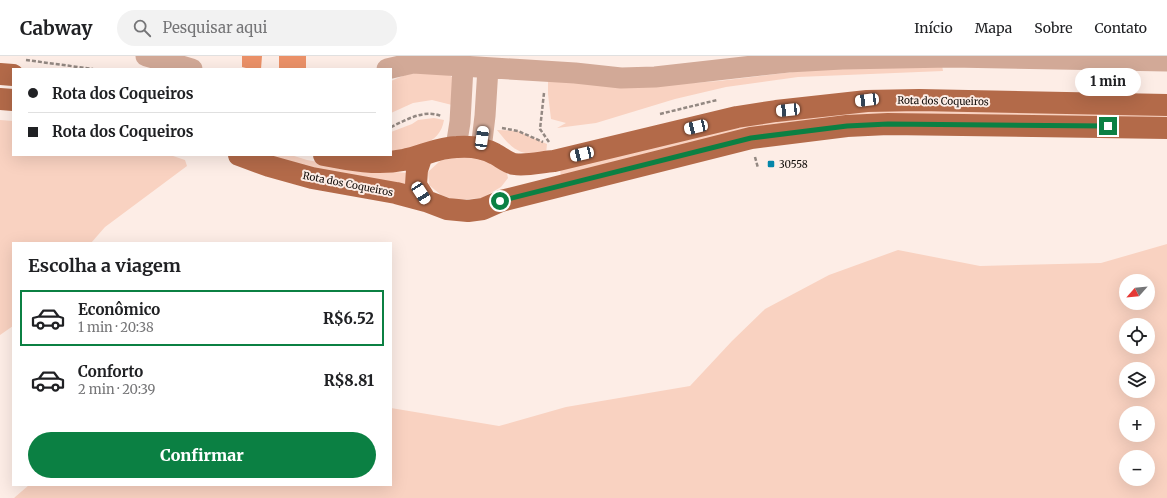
<!DOCTYPE html>
<html lang="pt">
<head>
<meta charset="utf-8">
<style>
	:root { --surface:#fff; --page:#f2f2f2; --text:#202124; --muted:#757577; --line:#e0e0e0; --accent:#0b8043 }
	body { margin:0; font-family:Merriweather,serif; background:var(--page); color:var(--text); height:100vh; display:flex; flex-direction:column; font-size:15px; white-space:nowrap }
	* { box-sizing:border-box; margin:0 }
	p { font-size:13px; color:var(--muted) }
	.icon { flex:none; width:22px; height:22px; fill:none; stroke:currentColor; stroke-width:2; stroke-linecap:round; stroke-linejoin:round }
	.map { position:relative; flex:1; overflow:hidden }
	.panel { position:absolute; left:12px; top:186px; width:380px; height:244px; display:flex; flex-direction:column; background:var(--surface); border-radius:0px; box-shadow:0 4px 16px #0002 }
	.panel>* { flex:none }
	.banner { position:absolute; left:12px; top:12px; width:380px; height:88px; border-radius:0px; box-shadow:0 4px 16px #0002; display:grid; align-content:center; height:88px; padding:0 16px; background:var(--surface) }
	.needle { width:26px; rotate:243deg }
	.tools { position:absolute; left:1119px; top:218px; display:grid; gap:8px }
	.tools a { display:grid; place-items:center; width:36px; height:36px; border-radius:50%; background:var(--surface); box-shadow:0 4px 16px #0002; font-size:20px }
	.end { position:absolute; width:18px; height:18px; margin:-9px; border:5px solid #0b8043; background:#fff; box-shadow:0 0 0 2px #fff }
	.from { border-radius:50% }
	.bubble { position:absolute; height:28px; border-radius:14px; background:var(--surface); box-shadow:0 4px 16px #0002; font-size:13px; font-weight:800; line-height:28px; text-align:center }
	.car { position:absolute; width:12px; height:24px; margin:-12px -6px; border-radius:5px; box-shadow:0 0 3px 1px #0007; background:linear-gradient(#fff 24%,#345 0 40%,#fff 0 76%,#345 0 86%,#fff 0) }
	.banner b { display:flex; align-items:center; gap:14px; height:38px; font-size:15px }
	.banner b+b { border-top:1px solid var(--line) }
	.banner i { width:10px; height:10px; background:var(--text) }
	ul { padding:0; list-style:none }
	li { display:flex; align-items:center; gap:12px; height:56px; margin:0 8px 6px; padding:0 8px; border:2px solid transparent; border-radius:0px }
	li div { flex:1 }
	li b { display:block; font-size:15px }
	li em { font-style:normal; font-weight:800 }
	li.on { border-color:var(--accent) }
	li>.icon { width:36px; height:36px; stroke-width:1.5 }
	h2 { padding:0 16px; font-size:18px; line-height:48px }
	.cta { display:flex; gap:8px; margin-top:auto; padding:8px 16px }
	.cta a { flex:1; height:46px; border-radius:24px; background:var(--accent); color:#fff; font-size:16px; font-weight:800; line-height:46px; text-align:center }
	header { display:flex; align-items:center; gap:24px; box-sizing:border-box; height:56px; padding:0 20px; background:var(--surface); border-bottom:1px solid var(--line) }
	header strong { font-size:19px }
	nav { display:flex; gap:22px; margin-inline-start:auto; font-size:14px }
	.search { width:280px; height:36px; background:var(--page); display:flex; align-items:center; gap:10px; box-sizing:border-box; padding:0 14px; border-radius:22px; color:var(--muted); font-size:15px }
	.map>svg:first-child { display:block }
	.green { fill:#f9d2c1; fill-rule:evenodd }
	.forest { fill:#eb9168 }
	.lines { fill:none; stroke-linecap:round; stroke-linejoin:round }
	.path { stroke:#938882; stroke-width:2.5; stroke-dasharray:4 2; stroke-linecap:butt }
	.minor { stroke:#d2a997; stroke-width:21 }
	.major { stroke:#b36a49; stroke-width:22 }
	.route { stroke:#0b8043; stroke-width:5 }
	.poi-dot { fill:#0486a9; stroke:#fdede6; stroke-width:1.5 }
	.labels { text-anchor:middle; dominant-baseline:central; stroke-width:4; stroke-linejoin:round; paint-order:stroke }
	.street-label { font-size:10px; fill:#120d0a; stroke:#fdede6 }
	.poi-label { font-size:10px; fill:#120d0a; stroke:#fdede6; text-anchor:start }
</style>
</head>
<body>
<header>
<strong>Cabway</strong>
<div class="search"><svg class="icon" aria-label="search" viewBox="0 0 24 24"><circle cx="10" cy="10" r="6"/><path d="M15 15l6 6"/></svg>Pesquisar aqui</div>
<nav><a>Início</a><a>Mapa</a><a>Sobre</a><a>Contato</a></nav>
</header>
<div class="map">
<svg width="1167" height="442" viewBox="0 0 1167 442">
	<rect width="100%" height="100%" fill="#fdede6"/>
	<path class="green" d="M942 9 943 15 798 21 726 31 675 43 596 67 557 72 566 67 551 63 548 38V25L636 31 719 25 809 14Z
		M420 16 446 17 452 21V49L432 44 413 47 391 57V25L405 19Z
		M901 53 1167 57V64L889 59 561 122 560 113 762 64Z
		M434 62 444 64C440 90 412 92 391 98V76L412 68 418 64Z
		M0 64 13 65V99H170L185 104 187 110 105 171 91 187H13V270L0 279Z
		M497 74 518 75 547 88 546 98C518 99 514 95 497 74Z
		M259 99H291L307 104 363 114 410 117V129L357 123Z
		M457 100H475L506 113 508 122 501 131 482 142 456 144 441 139 429 129 428 116 440 105Z
		M1167 188V442H14L29 429H391V352L499 370 566 351 690 330 732 285 765 253 829 219 898 194 980 210 1101 207ZM1126 225H1148V247H1126ZM1126 269H1148V291H1126ZM1126 313H1148V335H1126ZM1126 357H1148V379H1126ZM1126 401H1148V423H1126Z"/>
	<path class="forest" d="M242 0H262L261 13H250L242 11Z
		M279 0H306V13H279Z"/>
	<g class="lines">
		<path class="path" d="M26 4 93 13
			M544 37 540 73 549 86
			M660 58 717 44
			M391 71C406 64 424 53 441 60
			M502 72 518 75 543 86
			M755 101 758 112"/>
		<path class="minor" d="M146 0 192 13
			M387 13 413 7 575 17 621 22 655 21 788 6 842 3 951 1 1167 5
			M456 91 460 66 463 11
			M481 93 485 60 488 12"/>
		<path class="major" d="M0 18 13 19
			M0 43 13 44
			M239 99 269 110 312 122 396 137 426 145 447 153 468 155 483 153 501 145 751 82 847 70 888 68 1167 72
			M324 99C350 104 377 109 403 104 421 101 438 91 457 91 469 90 484 92 495 98 501 101 508 107 514 108 527 110 541 106 554 105L737 61 776 55 867 45 919 44 1167 49
			M422 99 417 114 416 129 426 145"/>
	</g>
	<g class="lines">
		<path class="route" d="M500 145 751 82 847 70 888 68 1108 70"/>
	</g>
	<rect class="poi-dot" x="767" y="104" width="8" height="8" rx="2"/>
	<g class="labels">
		<g class="street-label">
			<text transform="translate(943 45) rotate(1)">Rota dos Coqueiros</text>
			<text transform="translate(348 128) rotate(11)">Rota dos Coqueiros</text>
		</g>
		<g class="poi-label">
			<text x="779" y="108">30558</text>
		</g>
	</g>
</svg>
<div class="tools">
<a><svg class="needle" viewBox="-14 -14 28 28"><path d="M0-13l5 13h-10z" fill="#e53935"/><path d="M0 13l5-13h-10z" fill="#757577"/></svg></a>
<a><svg class="icon" aria-label="locate" viewBox="0 0 24 24"><circle cx="12" cy="12" r="6"/><path d="M12 2v4M12 18v4M2 12h4M18 12h4"/></svg></a>
<a><svg class="icon" aria-label="layers" viewBox="0 0 24 24"><path d="M12 4l9 5-9 5-9-5zM3 14l9 5 9-5"/></svg></a>
<a>+</a>
<a>−</a>
</div>
<i class="end from" style="left:500px;top:145px"></i>
<i class="end" style="left:1108px;top:70px"></i>
<div class="bubble" style="left:1075px;top:12px;width:66px">1 min</div>
<i class="car" style="left:867px;top:44px;rotate:263deg"></i>
<i class="car" style="left:788px;top:54px;rotate:264deg"></i>
<i class="car" style="left:696px;top:71px;rotate:257deg"></i>
<i class="car" style="left:482px;top:82px;rotate:8deg"></i>
<i class="car" style="left:582px;top:98px;rotate:257deg"></i>
<i class="car" style="left:421px;top:137px;rotate:147deg"></i>
<div class="banner">
<b><i class="from"></i>Rota dos Coqueiros</b>
<b><i></i>Rota dos Coqueiros</b>
</div>
<section class="panel">
<h2>Escolha a viagem</h2>
<ul>
<li class="on"><svg class="icon" aria-label="car" viewBox="0 0 24 24"><path d="M5 17H2v-5l4-1 3-4h7l3 4 3 1v5h-3M9 17h6M6 11h13"/><circle cx="7" cy="17" r="2"/><circle cx="17" cy="17" r="2"/></svg><div><b>Econômico</b><p>1 min · 20:38</p></div><em>R$6.52</em></li>
<li><svg class="icon" aria-label="car" viewBox="0 0 24 24"><path d="M5 17H2v-5l4-1 3-4h7l3 4 3 1v5h-3M9 17h6M6 11h13"/><circle cx="7" cy="17" r="2"/><circle cx="17" cy="17" r="2"/></svg><div><b>Conforto</b><p>2 min · 20:39</p></div><em>R$8.81</em></li>
</ul>
<div class="cta"><a>Confirmar</a></div>
</section>
</div>
</body>
</html>
